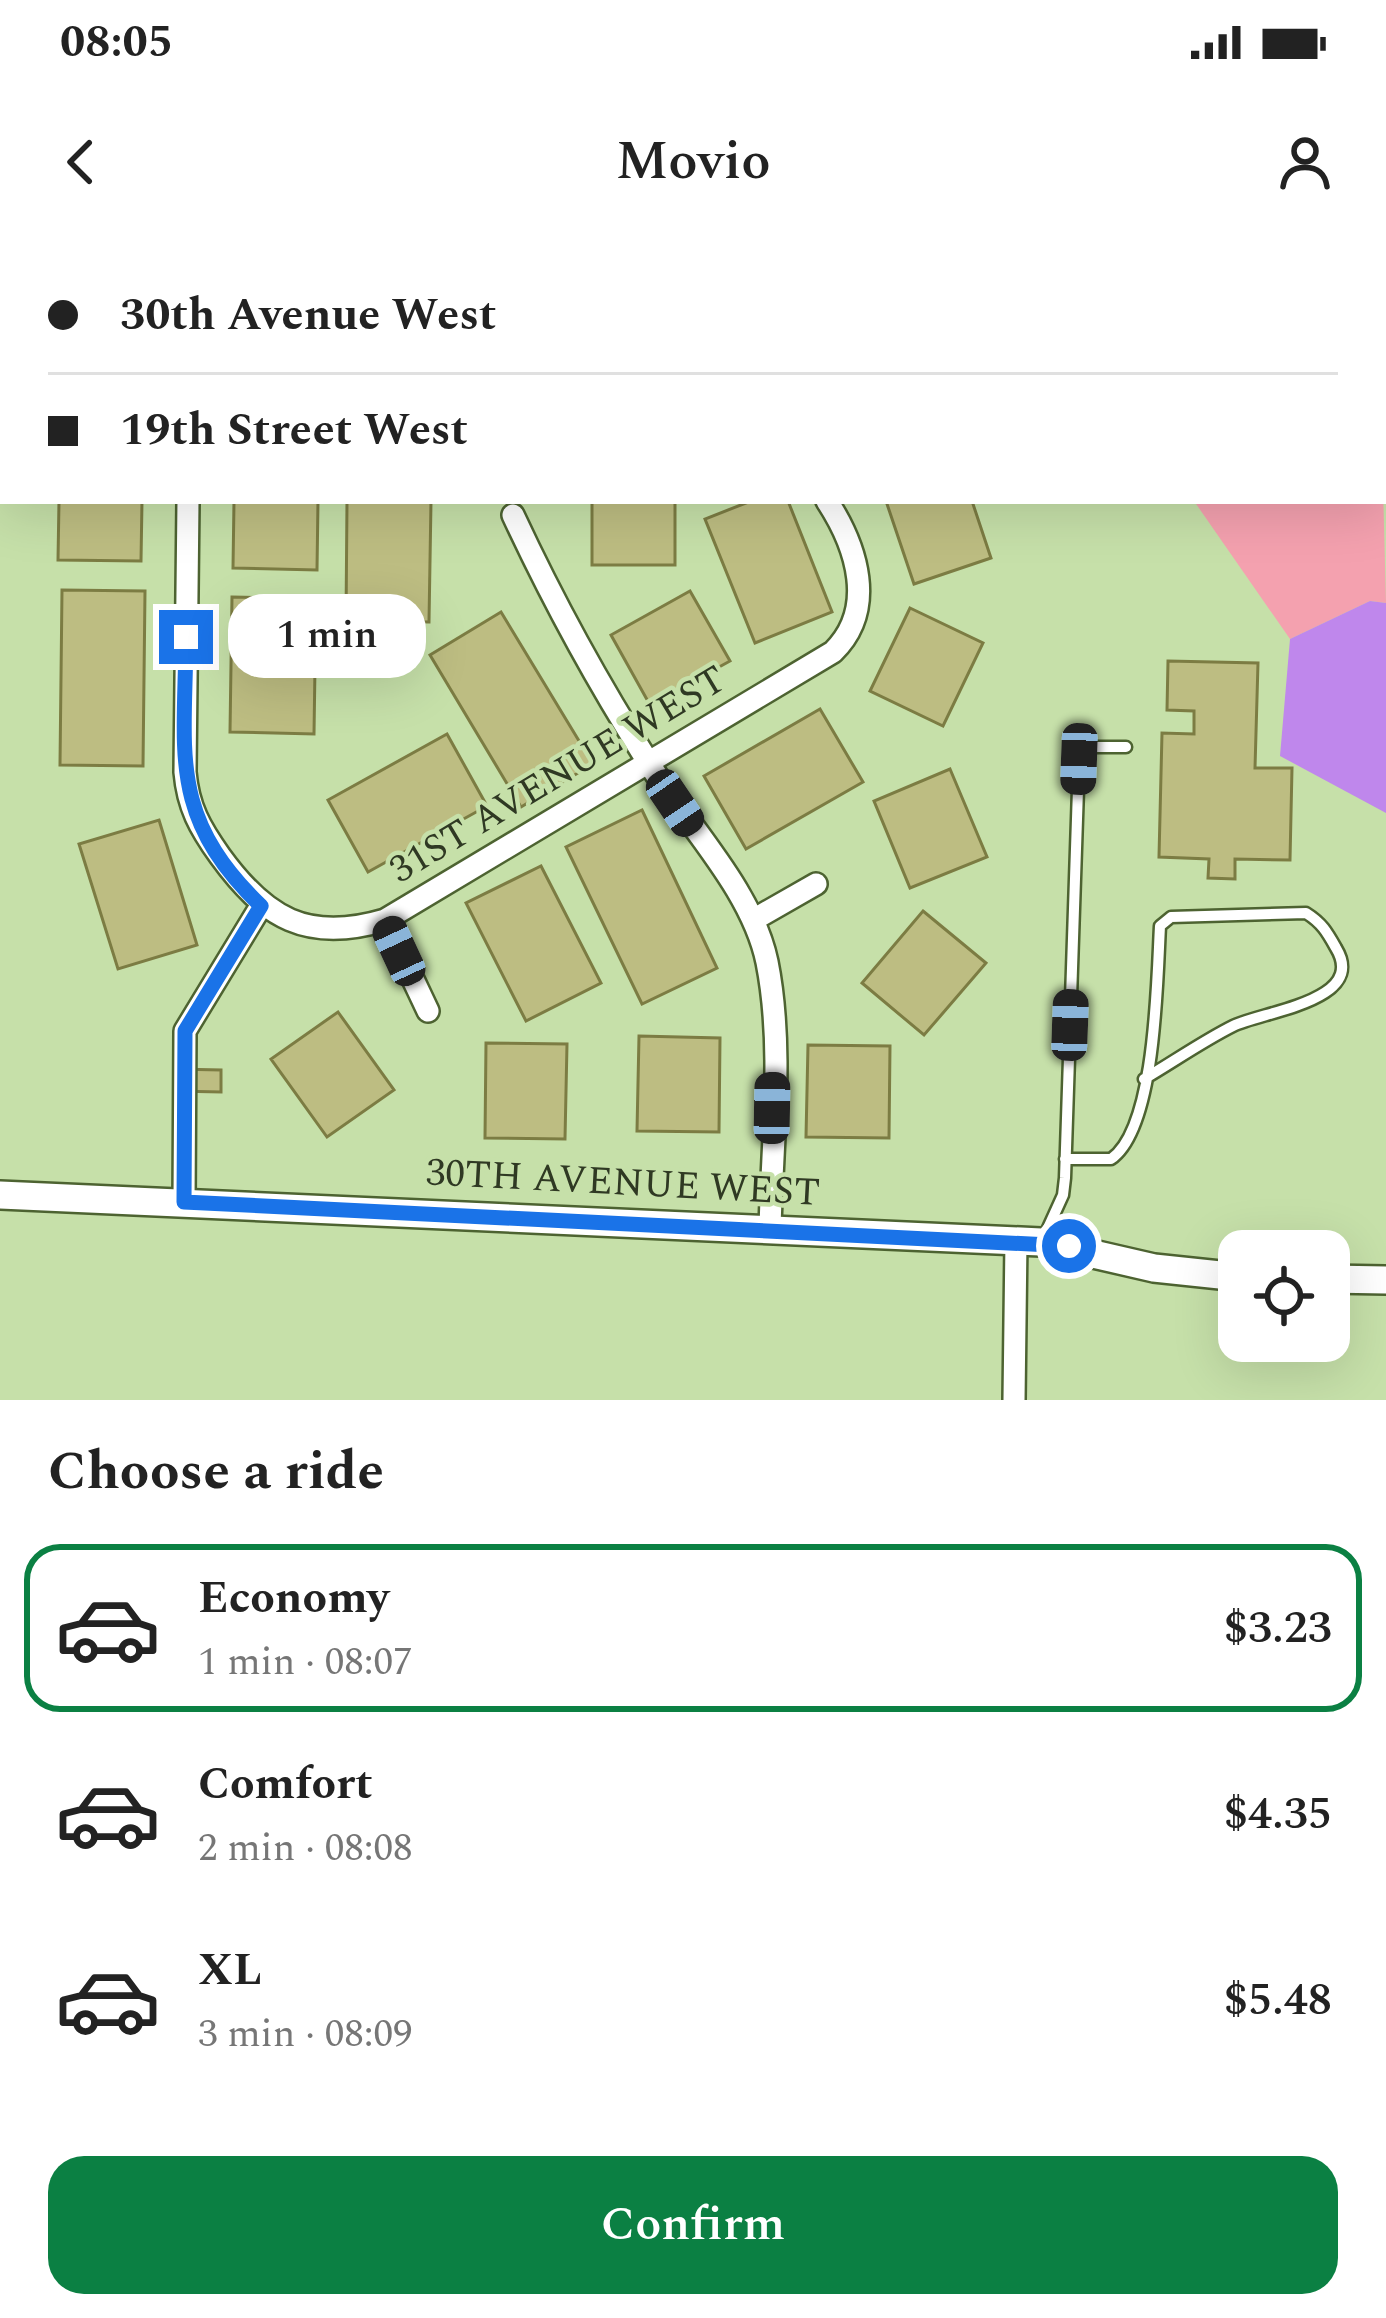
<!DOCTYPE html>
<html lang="en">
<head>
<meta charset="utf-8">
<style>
	:root { --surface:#fff; --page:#f6f6f6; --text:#222; --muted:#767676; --line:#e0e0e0; --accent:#0b8043 }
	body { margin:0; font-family:Spectral,serif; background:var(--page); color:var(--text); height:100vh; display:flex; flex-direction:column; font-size:45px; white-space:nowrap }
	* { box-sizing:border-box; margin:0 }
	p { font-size:39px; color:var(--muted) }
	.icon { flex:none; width:66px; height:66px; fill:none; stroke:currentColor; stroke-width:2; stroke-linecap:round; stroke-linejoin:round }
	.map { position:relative; height:1160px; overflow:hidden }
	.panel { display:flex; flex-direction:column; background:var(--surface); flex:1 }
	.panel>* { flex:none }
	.guide { position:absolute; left:0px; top:0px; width:1386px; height:264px; box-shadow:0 12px 48px #0002; display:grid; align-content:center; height:264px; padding:0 48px; background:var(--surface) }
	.buttons { position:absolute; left:1218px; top:990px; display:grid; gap:24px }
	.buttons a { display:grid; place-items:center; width:132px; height:132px; border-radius:24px; background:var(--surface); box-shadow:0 12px 48px #0002; font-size:60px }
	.end { position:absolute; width:54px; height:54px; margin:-27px; border:15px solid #1a73e8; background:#fff; box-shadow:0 0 0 6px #fff }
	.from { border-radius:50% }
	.bubble { position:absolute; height:84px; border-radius:36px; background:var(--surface); box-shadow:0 12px 48px #0002; font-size:39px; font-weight:600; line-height:84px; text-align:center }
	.car { position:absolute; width:36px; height:72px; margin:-36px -18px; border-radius:15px; box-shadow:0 0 9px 3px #0007; background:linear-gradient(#222 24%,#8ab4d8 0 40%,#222 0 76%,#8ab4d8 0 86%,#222 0) }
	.guide b { display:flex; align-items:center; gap:42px; height:114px; font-size:45px }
	.guide b+b { border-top:3px solid var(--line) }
	.guide i { width:30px; height:30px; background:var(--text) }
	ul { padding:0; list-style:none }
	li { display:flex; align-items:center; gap:36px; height:168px; margin:0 24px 18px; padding:0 24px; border:6px solid transparent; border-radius:36px }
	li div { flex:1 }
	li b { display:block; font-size:45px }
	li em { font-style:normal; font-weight:600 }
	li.on { border-color:var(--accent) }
	li>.icon { width:108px; height:108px; stroke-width:1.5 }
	h2 { padding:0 48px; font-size:54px; line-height:144px }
	.action { display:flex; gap:24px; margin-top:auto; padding:24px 48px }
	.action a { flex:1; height:138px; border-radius:36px; background:var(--accent); color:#fff; font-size:48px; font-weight:600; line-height:138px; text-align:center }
	.status { display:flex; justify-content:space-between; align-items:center; height:84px; padding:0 60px; background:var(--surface); direction:ltr }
	.status svg { height:33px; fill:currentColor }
	header { display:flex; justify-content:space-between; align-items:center; height:156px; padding:0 48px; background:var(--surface); font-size:54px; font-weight:600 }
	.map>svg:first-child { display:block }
	.green { fill:#f4a1af }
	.water { fill:#bf87ec }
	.building { fill:#bdbd82; stroke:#7c7c43; stroke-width:3 }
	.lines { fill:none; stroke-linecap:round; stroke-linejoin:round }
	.service-casing { stroke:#4d6331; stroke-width:15 }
	.minor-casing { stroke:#4d6331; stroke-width:26 }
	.tertiary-casing { stroke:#4d6331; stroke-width:32 }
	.service { stroke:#fff; stroke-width:10 }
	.minor { stroke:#fff; stroke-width:21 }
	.tertiary { stroke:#fff; stroke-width:27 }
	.route { stroke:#1a73e8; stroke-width:15 }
	.labels { text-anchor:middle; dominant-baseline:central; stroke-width:9; stroke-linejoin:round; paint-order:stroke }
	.street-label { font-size:39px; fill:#2f3923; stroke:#c6e0a9 }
</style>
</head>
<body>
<div class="status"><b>08:05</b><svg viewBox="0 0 49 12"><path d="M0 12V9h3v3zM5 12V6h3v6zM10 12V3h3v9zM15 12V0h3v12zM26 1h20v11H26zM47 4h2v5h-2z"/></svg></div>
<header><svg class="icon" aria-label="back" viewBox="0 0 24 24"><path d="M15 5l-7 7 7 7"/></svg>Movio<svg class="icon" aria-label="person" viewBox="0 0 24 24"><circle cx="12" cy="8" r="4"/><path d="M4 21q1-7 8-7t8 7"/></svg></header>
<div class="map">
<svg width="1386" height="1160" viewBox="0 0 1386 1160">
	<rect width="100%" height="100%" fill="#c6e0a9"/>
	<path class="green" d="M1383 247 1386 363 1370 361 1290 399 1194 261H1383Z"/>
	<path class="water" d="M1370 361 1386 363V573L1280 516 1290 399Z"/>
	<path class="building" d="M59 261H142L141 321 58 320Z
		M234 261H318L317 330 233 328Z
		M347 261H431L429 382 346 381Z
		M592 261H675V325H592Z
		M751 261H788L832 372 755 403 705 279Z
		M886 261H972L991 318 914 344Z
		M62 350 145 351 143 526 60 525Z
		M690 351 730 421 650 465 611 395Z
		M232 357 316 359 314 494 230 492Z
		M910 368 983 403 943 486 870 451Z
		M501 372 593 524 521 567 430 415Z
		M1168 421 1258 423 1255 528H1292L1290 620 1235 619V639L1208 638 1209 619 1159 617 1162 493 1194 494V471L1167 470Z
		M820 469 863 542 746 609 704 536Z
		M447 494 487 566 368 632 328 560Z
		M950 529 987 617 910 648 874 561Z
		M642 570 717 728 642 764 566 607Z
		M159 580 197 705 118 729 79 604Z
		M541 626 601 743 526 781 466 663Z
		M923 671 986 723 924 795 862 743Z
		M338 772 394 850 327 897 271 819Z
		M639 796 720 798 719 892 637 891Z
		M486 803 567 804 565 899 485 898Z
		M808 805 890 806 889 898 806 897Z
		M174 829 221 830V852L174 851Z"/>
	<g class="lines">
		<g class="service-casing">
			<path id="service" d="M521 0 523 3
				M811 0 812 3
				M533 3V0
				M1065 919H1111C1156 888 1157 740 1160 686L1171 677 1306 673C1322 683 1327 692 1336 708 1368 761 1264 771 1233 786 1203 801 1173 822 1144 839
				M1043 999 1063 955 1065 938 1079 519 1087 507H1126"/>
		</g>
		<g class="minor-casing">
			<path id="minor" d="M127 3V0
				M0 37H3
				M188 261 185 532C188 567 200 588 220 616 265 678 307 703 385 680L833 412C877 369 857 307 827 261
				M513 275C553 361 599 445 650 525 688 586 752 650 767 722 784 807 772 902 770 989
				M385 680 428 771
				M753 680 816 644
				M184 962 185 791 261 666
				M1014 1160 1016 1000"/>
		</g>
		<g class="tertiary-casing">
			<path id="tertiary" d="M0 955 1041 1002 1154 1028 1239 1037
				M1329 1039 1386 1040"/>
		</g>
		<use href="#service" class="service"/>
		<use href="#minor" class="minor"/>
		<use href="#tertiary" class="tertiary"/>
	</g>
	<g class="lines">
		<path class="route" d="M186 397C185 515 168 576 261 666L185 791 184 962 1069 1006"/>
	</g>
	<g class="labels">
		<g class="street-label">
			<text transform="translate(558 535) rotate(-31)">31ST AVENUE WEST</text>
			<text transform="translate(623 943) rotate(3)">30TH AVENUE WEST</text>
		</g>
	</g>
</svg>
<div class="buttons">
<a><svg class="icon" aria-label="locate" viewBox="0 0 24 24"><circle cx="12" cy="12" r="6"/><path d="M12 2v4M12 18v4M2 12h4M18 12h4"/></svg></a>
</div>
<i class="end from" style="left:1069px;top:1006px"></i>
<i class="end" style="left:186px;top:397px"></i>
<div class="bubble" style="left:228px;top:354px;width:198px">1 min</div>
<i class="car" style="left:1079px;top:519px;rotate:182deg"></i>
<i class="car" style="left:675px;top:563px;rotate:146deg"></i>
<i class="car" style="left:399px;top:711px;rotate:335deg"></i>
<i class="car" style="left:1070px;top:785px;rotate:2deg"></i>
<i class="car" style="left:772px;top:868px;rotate:1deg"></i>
<div class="guide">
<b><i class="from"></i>30th Avenue West</b>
<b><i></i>19th Street West</b>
</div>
</div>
<section class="panel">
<h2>Choose a ride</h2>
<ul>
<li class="on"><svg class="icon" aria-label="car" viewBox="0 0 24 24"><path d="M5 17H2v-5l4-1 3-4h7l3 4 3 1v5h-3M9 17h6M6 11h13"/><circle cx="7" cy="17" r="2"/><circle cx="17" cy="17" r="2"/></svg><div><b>Economy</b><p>1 min · 08:07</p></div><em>$3.23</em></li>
<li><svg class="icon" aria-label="car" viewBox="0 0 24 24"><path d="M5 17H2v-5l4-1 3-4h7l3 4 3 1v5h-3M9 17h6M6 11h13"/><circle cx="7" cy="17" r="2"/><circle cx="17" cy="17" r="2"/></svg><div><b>Comfort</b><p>2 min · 08:08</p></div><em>$4.35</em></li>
<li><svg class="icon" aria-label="car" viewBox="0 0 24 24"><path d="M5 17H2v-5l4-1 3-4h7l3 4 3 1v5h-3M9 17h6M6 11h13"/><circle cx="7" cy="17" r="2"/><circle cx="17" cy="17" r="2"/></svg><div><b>XL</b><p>3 min · 08:09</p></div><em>$5.48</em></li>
</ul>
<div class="action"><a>Confirm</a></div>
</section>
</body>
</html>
